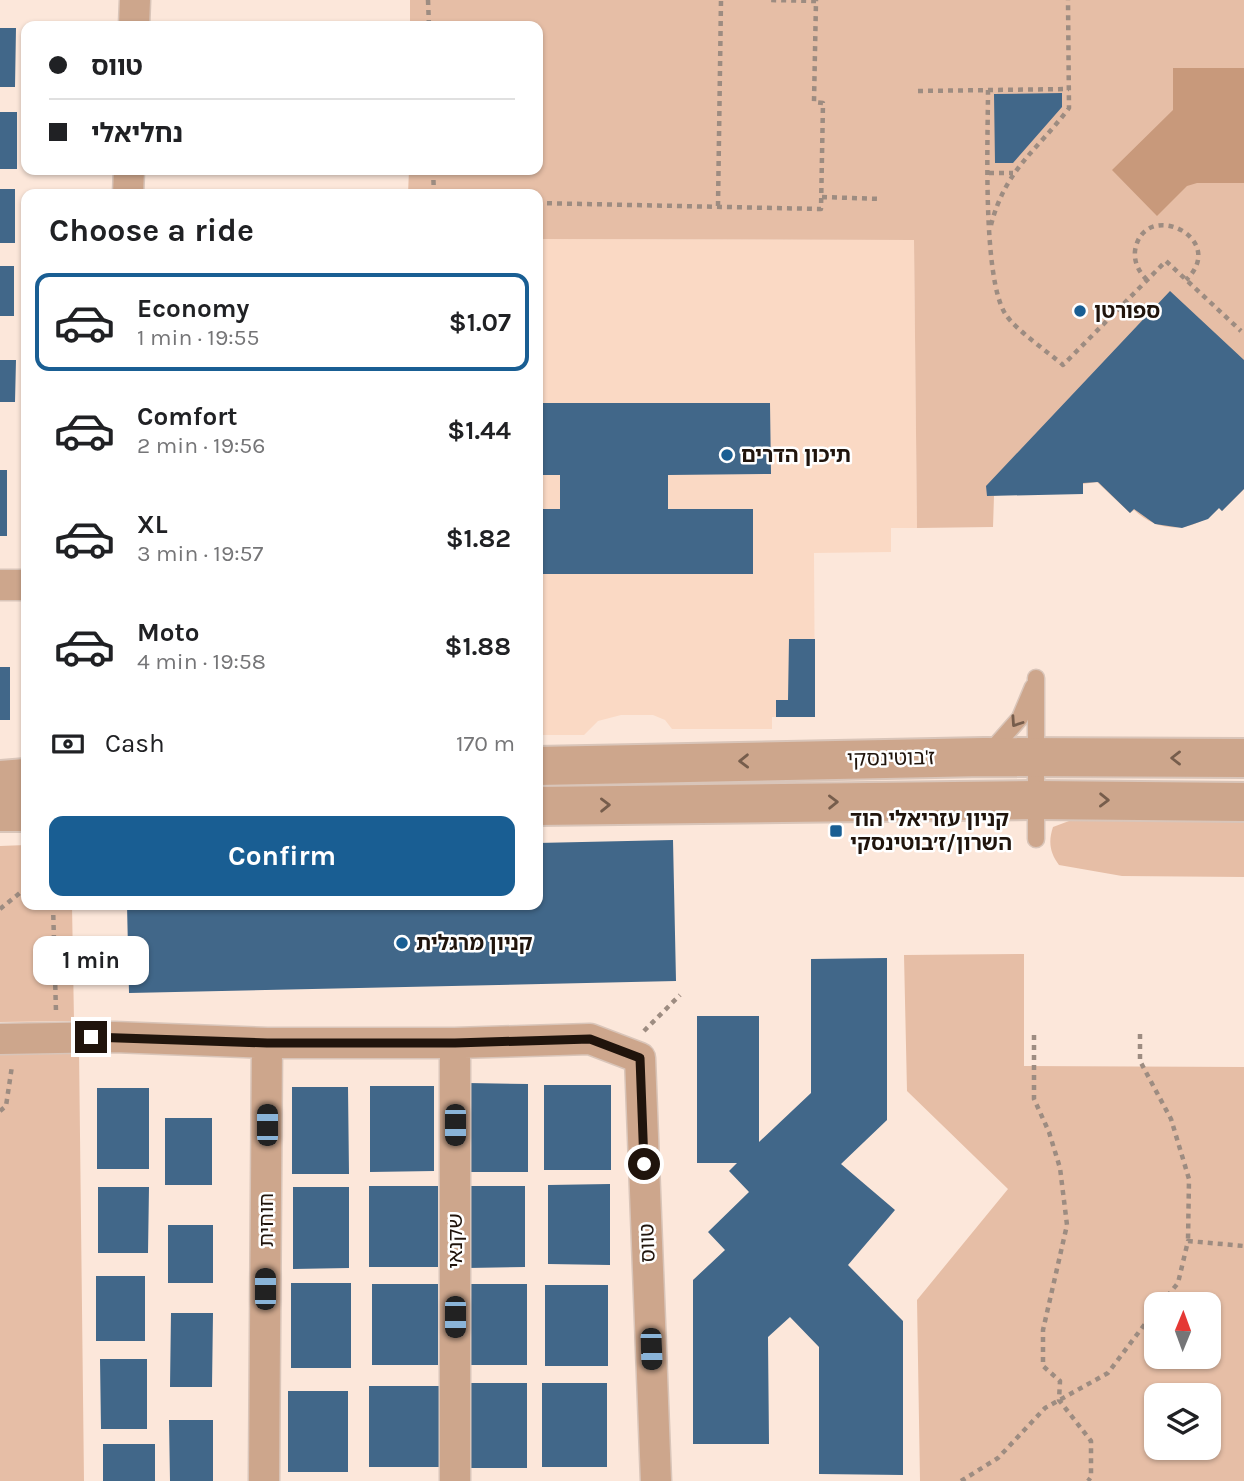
<!DOCTYPE html>
<html lang="en">
<head>
<meta charset="utf-8">
<style>
	:root { --surface:#fff; --page:#f6f6f6; --text:#202124; --muted:#757577; --line:#e0e0e0; --accent:#195e93 }
	body { margin:0; font-family:Karla,"Noto Sans Hebrew",sans-serif; background:var(--page); color:var(--text); height:100vh; display:flex; flex-direction:column; font-size:26px; white-space:nowrap }
	* { box-sizing:border-box; margin:0 }
	p { font-size:23px; color:var(--muted) }
	.icon { flex:none; width:38px; height:38px; fill:none; stroke:currentColor; stroke-width:2; stroke-linecap:round; stroke-linejoin:round }
	.map { position:relative; flex:1; overflow:hidden }
	.sheet { position:absolute; left:21px; top:189px; width:522px; height:721px; display:flex; flex-direction:column; background:var(--surface); border-radius:14px; box-shadow:0 2px 5px #0004 }
	.sheet>* { flex:none }
	.top-card { position:absolute; left:21px; top:21px; width:522px; height:154px; border-radius:14px; box-shadow:0 2px 5px #0004; display:grid; align-content:center; height:154px; padding:0 28px; background:var(--surface) }
	.needle { width:46px; rotate:1deg }
	.buttons { position:absolute; left:1144px; top:1292px; display:grid; gap:14px }
	.buttons a { display:grid; place-items:center; width:77px; height:77px; border-radius:14px; background:var(--surface); box-shadow:0 2px 5px #0004; font-size:35px }
	.end { position:absolute; width:32px; height:32px; margin:-16px; border:9px solid #20140c; background:#fff; box-shadow:0 0 0 4px #fff }
	.from { border-radius:50% }
	.bubble { position:absolute; height:49px; border-radius:14px; background:var(--surface); box-shadow:0 2px 5px #0004; font-size:23px; font-weight:700; line-height:49px; text-align:center }
	.car { position:absolute; width:21px; height:42px; margin:-21px -10px; border-radius:9px; box-shadow:0 0 5px 2px #0007; background:linear-gradient(#222 24%,#8ab4d8 0 40%,#222 0 76%,#8ab4d8 0 86%,#222 0) }
	.top-card b { display:flex; align-items:center; gap:24px; height:66px; font-size:26px }
	.top-card b+b { border-top:2px solid var(--line) }
	.top-card i { width:18px; height:18px; background:var(--text) }
	ul { padding:0; list-style:none }
	li { display:flex; align-items:center; gap:21px; height:98px; margin:0 14px 10px; padding:0 14px; border:4px solid transparent; border-radius:14px }
	li div { flex:1 }
	li b { display:block; font-size:26px }
	li em { font-style:normal; font-weight:700 }
	li.on { border-color:var(--accent) }
	li>.icon { width:63px; height:63px; stroke-width:1.5 }
	h2 { padding:0 28px; font-size:32px; line-height:84px }
	.pay { display:flex; align-items:center; gap:18px; height:77px; padding:0 28px; font-size:26px }
	.pay p { margin-inline-start:auto }
	.primary-button { display:flex; gap:14px; margin-top:auto; padding:14px 28px }
	.primary-button a { flex:1; height:80px; border-radius:14px; background:var(--accent); color:#fff; font-size:28px; font-weight:700; line-height:80px; text-align:center }
	.map>svg:first-child { display:block }
	.built { fill:#fad9c4 }
	.green { fill:#e6bea6; fill-rule:evenodd }
	.water { fill:#c8997b }
	.building { fill:#416789 }
	.lines { fill:none; stroke-linecap:round; stroke-linejoin:round }
	.service-casing { stroke:#d9c5b9; stroke-width:19 }
	.minor-casing { stroke:#d9c5b9; stroke-width:33 }
	.tertiary-casing { stroke:#d9c5b9; stroke-width:42 }
	.path { stroke:#9d8c81; stroke-width:4.5; stroke-dasharray:5 5; stroke-linecap:butt }
	.service { stroke:#cda68c; stroke-width:16 }
	.minor { stroke:#cda68c; stroke-width:30 }
	.tertiary { stroke:#cda68c; stroke-width:38 }
	.oneway { stroke:#765d4c }
	.route { stroke:#20140c; stroke-width:9 }
	.poi-dot { fill:#195e93; stroke:#fff; stroke-width:2.5 }
	.labels { text-anchor:middle; dominant-baseline:central; stroke-width:5; stroke-linejoin:round; paint-order:stroke }
	.poi-label { font-size:21px; font-weight:bold; fill:#20140c; stroke:#fff; text-anchor:start }
	.street-label { font-size:21px; fill:#20140c; stroke:#fff }
</style>
</head>
<body>
<div class="map">
<svg width="1244" height="1481" viewBox="0 0 1244 1481">
	<rect width="100%" height="100%" fill="#fce7da"/>
	<path class="built" d="M537 239 914 240 917 528H891V552L814 553 815 717H772V729H672L665 720 653 715H621L598 721 584 735H537Z"/>
	<path class="green" d="M410 0H1244V489L1222 511 1219 508C1194 533 1159 534 1134 510L1130 513 1097 482 994 496 993 527 917 528 914 240 537 239V194H408L409 170H537V26H410Z
		M1085 815 1244 819V877L1122 876 1059 865C1050 853 1048 842 1053 827Z
		M26 845V905H72L74 1021 0 1022V846Z
		M1024 954V1066L1244 1067V1481H920L917 1300 1008 1189 907 1091 904 955ZM1157 1304H1209V1356H1157ZM1157 1395H1209V1447H1157Z
		M79 1049 84 1481H0V1050Z"/>
	<path class="water" d="M1173 68H1244V183H1197L1187 186 1157 216 1112 170 1173 110Z"/>
	<path class="building" d="M0 28H16L15 87H0Z
		M1062 93V107L1013 163H995L994 94Z
		M0 112H17V169H0Z
		M0 189H15V243H0Z
		M0 266H14V316H0Z
		M1170 291 1244 360V489L1222 511 1219 508 1208 519 1182 528 1155 524 1134 509 1130 513 1098 482 1083 483V494L987 496 986 486Z
		M0 360H16L15 402H0Z
		M537 403H770L771 474 668 475V509H753V574H537V509H560V475H537Z
		M0 470H7V536H0Z
		M789 639H815V717H776V700H788Z
		M0 667H10V720H0Z
		M673 840 676 981 129 993 127 905H537V843Z
		M887 958V1120L841 1164 895 1210 848 1265 903 1321V1475L819 1474V1347L790 1317 768 1337 769 1444H693V1280L725 1250 708 1232 749 1192 729 1171 737 1163H697V1016H759V1142L811 1093V959Z
		M467 1083 528 1084V1172H467Z
		M544 1085H611V1170H544Z
		M370 1086H434V1171L370 1172Z
		M292 1087H348L349 1174H292Z
		M97 1088H149V1169H97Z
		M165 1118H212V1185H165Z
		M610 1184V1265L548 1264V1185Z
		M369 1186H438V1267H369Z
		M467 1186H525V1267L467 1268Z
		M98 1187H149L148 1253H98Z
		M293 1187H349V1268L293 1269Z
		M168 1225H213V1283H168Z
		M96 1276H145V1341H96Z
		M291 1283H351V1368H291Z
		M372 1284H438V1365H372Z
		M468 1284H527V1365H468Z
		M545 1285H608V1366H545Z
		M171 1313H213L212 1387H170Z
		M100 1359H147V1429H101Z
		M468 1383H527V1468H468Z
		M542 1383H607V1467H542Z
		M369 1386H443V1467H369Z
		M288 1391H348V1472H288Z
		M169 1420H213V1481H170Z
		M103 1444H155V1481H103Z"/>
	<g class="lines">
		<g class="service-casing">
			<path id="service" d="M990 752 1020 718 1033 687
				M1036 839V678"/>
		</g>
		<g class="minor-casing">
			<path id="minor" d="M134 26 135 0
				M128 194 129 170
				M0 585H26
				M0 1039 114 1037 267 1043H455L590 1039 640 1058 656 1481
				M264 1481 267 1043
				M455 1481V1043"/>
		</g>
		<g class="tertiary-casing">
			<path id="tertiary" d="M537 766 984 757 1244 758
				M0 780 26 778
				M537 806 1036 800 1244 802
				M0 812H26"/>
		</g>
		<path class="path" d="M428 0 429 26
			M988 90C988 137 982 280 1006 315 1016 330 1048 352 1063 365L1166 261 1241 331
			M918 91 1069 89
			M433 170 434 194
			M989 173H1013
			M822 197 881 199
			M537 203 821 209 823 103 814 102 816 1 769 0
			M718 206 721 0
			M991 225C1006 168 1036 152 1069 108L1068 0
			M1147 280C1139 272 1134 263 1135 251 1143 197 1230 238 1186 280
			M53 905 56 1012
			M0 909 26 888
			M644 1031 680 995
			M1140 1034V1061L1171 1119 1189 1179 1188 1241
			M1034 1035V1099L1049 1132 1060 1168 1067 1225 1043 1330V1366L1060 1381 1059 1400 1091 1441V1477L1088 1481
			M0 1111 6 1106 12 1066
			M1161 1304 1178 1283 1188 1241 1244 1246
			M961 1481 998 1458 1045 1408 1108 1373 1157 1308"/>
		<use href="#service" class="service"/>
		<use href="#minor" class="minor"/>
		<use href="#tertiary" class="tertiary"/>
	</g>
	<defs><path id="oneway-chevron" d="M-2-3.5L2.5 0L-2 3.5" fill="none" stroke-width="1.6" stroke-linecap="round" stroke-linejoin="round" transform="scale(1.75)"/></defs>
	<g class="oneway">
		<use href="#oneway-chevron" transform="translate(1016 722) rotate(124)"/>
		<use href="#oneway-chevron" transform="translate(1176 758) rotate(-180)"/>
		<use href="#oneway-chevron" transform="translate(744 761) rotate(179)"/>
		<use href="#oneway-chevron" transform="translate(1104 800) rotate(1)"/>
		<use href="#oneway-chevron" transform="translate(833 802) rotate(-1)"/>
		<use href="#oneway-chevron" transform="translate(605 805) rotate(-1)"/>
	</g>
	<g class="lines">
		<path class="route" d="M91 1037 267 1043H455L590 1039 640 1058 644 1164"/>
	</g>
	<g class="poi-dot">
		<circle cx="1080" cy="311" r="7"/>
		<circle cx="727" cy="455" r="7"/>
		<rect x="829" y="824" width="14" height="14" rx="3.5"/>
		<circle cx="402" cy="943" r="7"/>
	</g>
	<g class="labels">
		<g class="poi-label">
			<text x="1094" y="311">ספורטן</text>
			<text x="741" y="455">תיכון הדרים</text>
			<text x="850" y="819">קניון עזריאלי הוד<tspan x="850" dy="24">השרון/ז׳בוטינסקי</tspan></text>
			<text x="416" y="943">קניון מרגלית</text>
		</g>
		<g class="street-label">
			<text transform="translate(891 758) rotate(-1)">ז'בוטינסקי</text>
			<text transform="translate(266 1220) rotate(-90)">חוחית</text>
			<text transform="translate(455 1241) rotate(-90)">שקנאי</text>
			<text transform="translate(647 1243) rotate(-92)">טווס</text>
		</g>
	</g>
</svg>
<div class="buttons">
<a><svg class="needle" viewBox="-14 -14 28 28"><path d="M0-13l5 13h-10z" fill="#e53935"/><path d="M0 13l5-13h-10z" fill="#757577"/></svg></a>
<a><svg class="icon" aria-label="layers" viewBox="0 0 24 24"><path d="M12 4l9 5-9 5-9-5zM3 14l9 5 9-5"/></svg></a>
</div>
<i class="end from" style="left:644px;top:1164px"></i>
<i class="end" style="left:91px;top:1037px"></i>
<div class="bubble" style="left:33px;top:936px;width:116px">1 min</div>
<i class="car" style="left:267px;top:1125px;rotate:0deg"></i>
<i class="car" style="left:455px;top:1125px;rotate:180deg"></i>
<i class="car" style="left:265px;top:1289px;rotate:0deg"></i>
<i class="car" style="left:455px;top:1317px;rotate:180deg"></i>
<i class="car" style="left:651px;top:1349px;rotate:178deg"></i>
<div class="top-card">
<b><i class="from"></i>טווס</b>
<b><i></i>נחליאלי</b>
</div>
<section class="sheet">
<h2>Choose a ride</h2>
<ul>
<li class="on"><svg class="icon" aria-label="car" viewBox="0 0 24 24"><path d="M5 17H2v-5l4-1 3-4h7l3 4 3 1v5h-3M9 17h6M6 11h13"/><circle cx="7" cy="17" r="2"/><circle cx="17" cy="17" r="2"/></svg><div><b>Economy</b><p>1 min · 19:55</p></div><em>$1.07</em></li>
<li><svg class="icon" aria-label="car" viewBox="0 0 24 24"><path d="M5 17H2v-5l4-1 3-4h7l3 4 3 1v5h-3M9 17h6M6 11h13"/><circle cx="7" cy="17" r="2"/><circle cx="17" cy="17" r="2"/></svg><div><b>Comfort</b><p>2 min · 19:56</p></div><em>$1.44</em></li>
<li><svg class="icon" aria-label="car" viewBox="0 0 24 24"><path d="M5 17H2v-5l4-1 3-4h7l3 4 3 1v5h-3M9 17h6M6 11h13"/><circle cx="7" cy="17" r="2"/><circle cx="17" cy="17" r="2"/></svg><div><b>XL</b><p>3 min · 19:57</p></div><em>$1.82</em></li>
<li><svg class="icon" aria-label="car" viewBox="0 0 24 24"><path d="M5 17H2v-5l4-1 3-4h7l3 4 3 1v5h-3M9 17h6M6 11h13"/><circle cx="7" cy="17" r="2"/><circle cx="17" cy="17" r="2"/></svg><div><b>Moto</b><p>4 min · 19:58</p></div><em>$1.88</em></li>
</ul>
<div class="pay"><svg class="icon" aria-label="cash" viewBox="0 0 24 24"><path d="M3 7h18v10H3z"/><circle cx="12" cy="12" r="2"/></svg>Cash<p>170 m</p></div>
<div class="primary-button"><a>Confirm</a></div>
</section>
</div>
</body>
</html>
